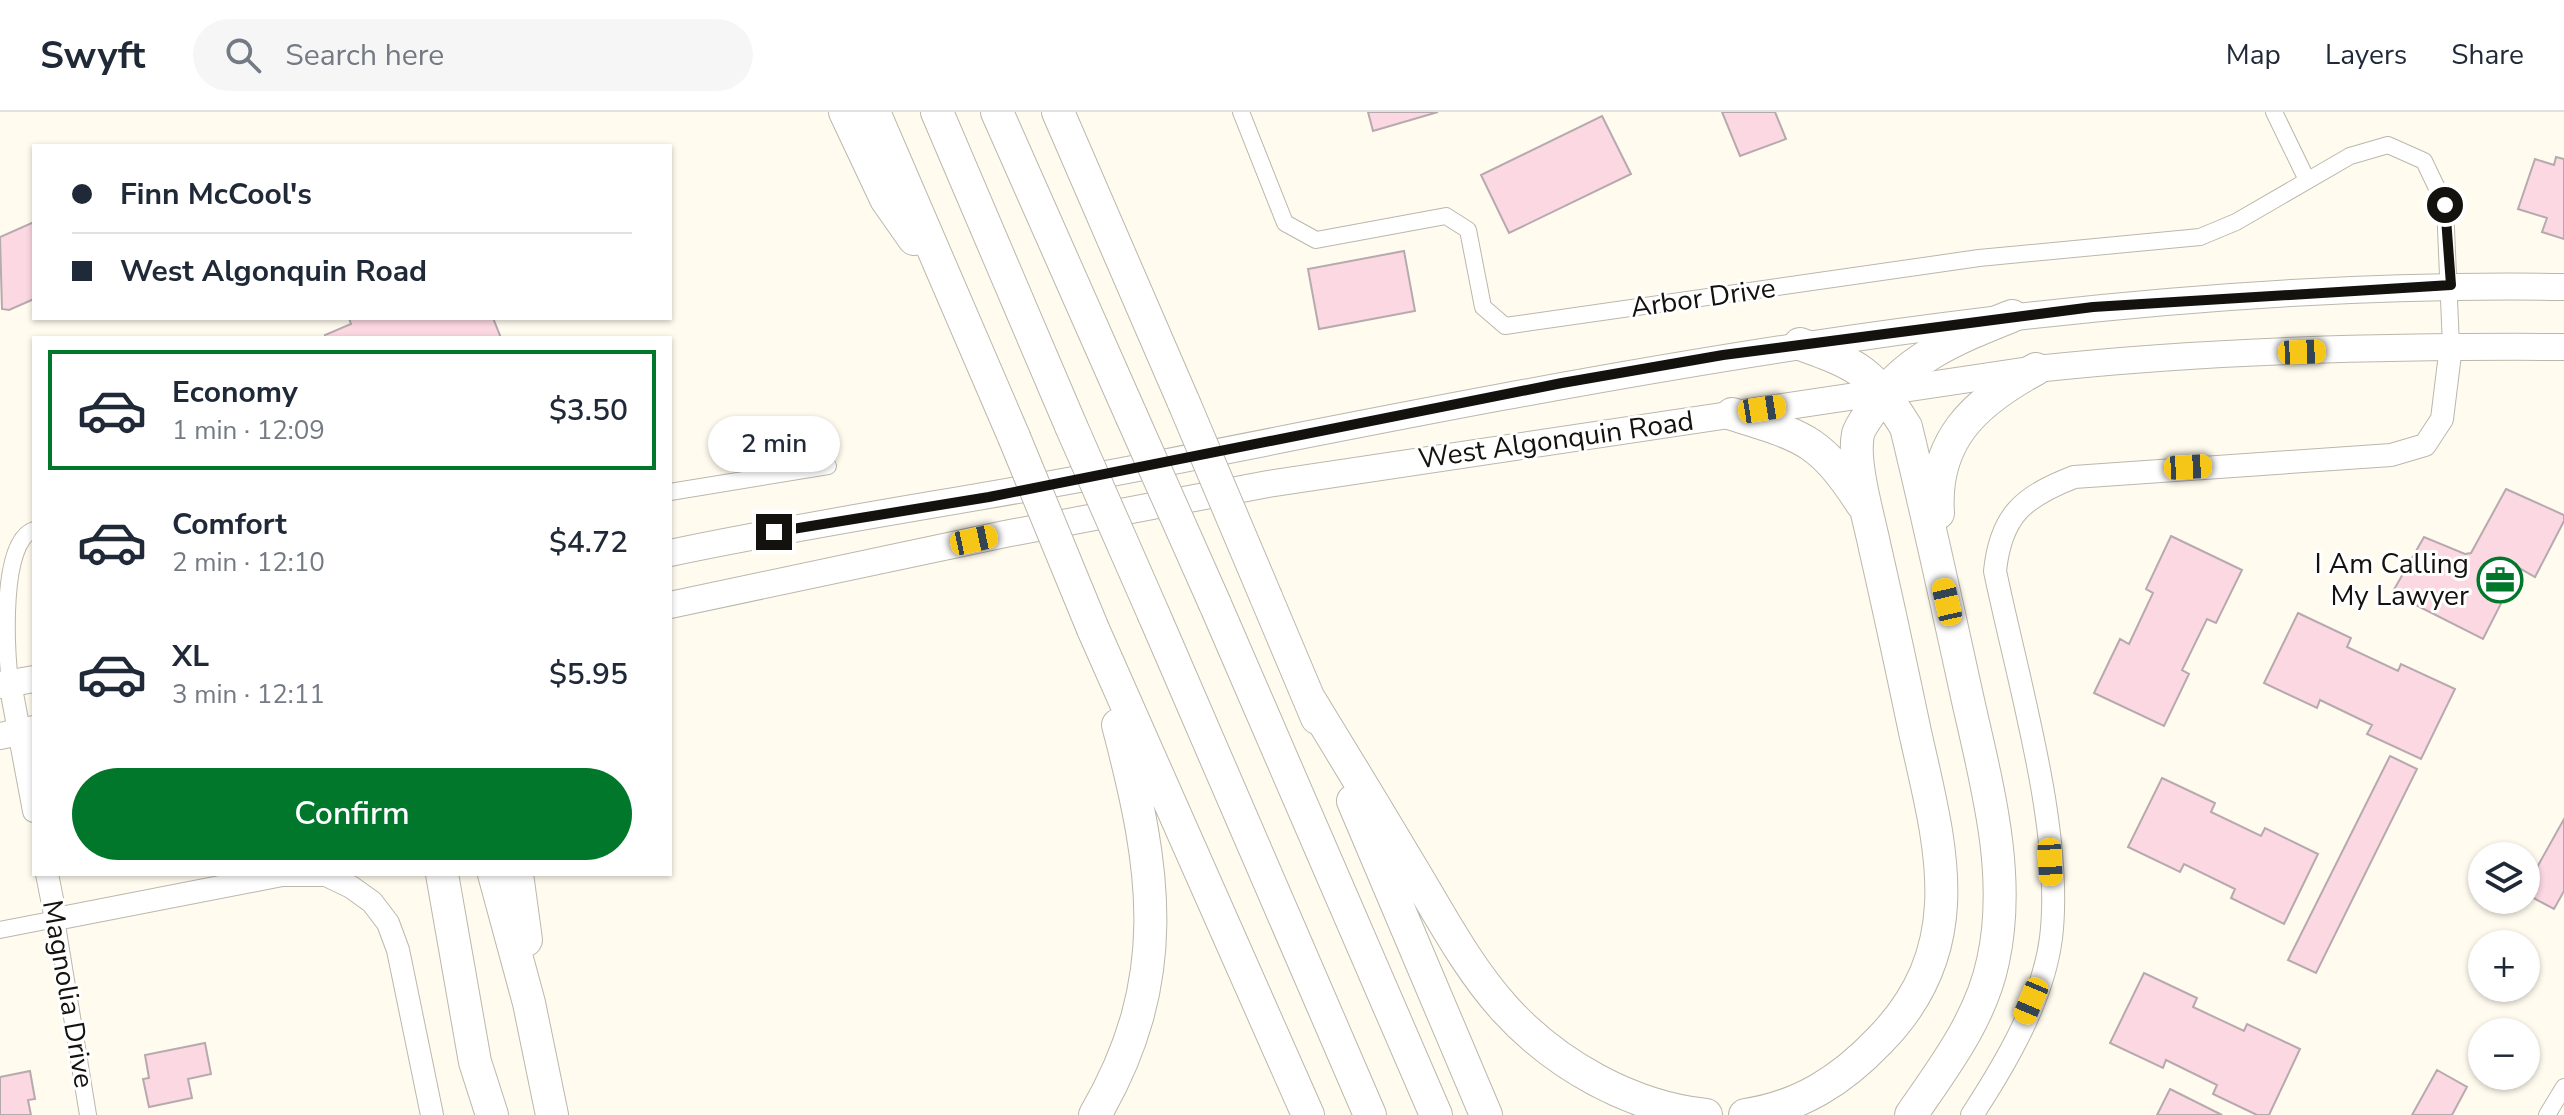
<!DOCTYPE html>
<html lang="en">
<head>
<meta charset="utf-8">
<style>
	:root { --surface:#fff; --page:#f6f6f7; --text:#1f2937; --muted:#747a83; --line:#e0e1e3; --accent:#01772c }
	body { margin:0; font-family:"Nunito Sans",sans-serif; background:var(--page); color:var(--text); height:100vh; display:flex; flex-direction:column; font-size:30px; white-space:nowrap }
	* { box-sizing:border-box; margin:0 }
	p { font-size:26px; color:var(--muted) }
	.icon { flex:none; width:44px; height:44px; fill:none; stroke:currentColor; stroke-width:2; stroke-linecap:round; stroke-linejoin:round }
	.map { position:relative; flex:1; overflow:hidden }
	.sheet { position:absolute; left:32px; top:224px; width:640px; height:540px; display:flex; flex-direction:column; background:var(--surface); border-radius:0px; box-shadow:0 2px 6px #0004 }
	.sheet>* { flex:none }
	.hud { position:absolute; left:32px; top:32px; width:640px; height:176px; border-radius:0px; box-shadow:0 2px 6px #0004; display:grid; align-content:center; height:176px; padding:0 40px; background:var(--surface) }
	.tools { position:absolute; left:2468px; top:730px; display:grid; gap:16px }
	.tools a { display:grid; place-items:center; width:72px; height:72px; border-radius:50%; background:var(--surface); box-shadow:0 2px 6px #0004; font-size:40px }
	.end { position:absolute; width:36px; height:36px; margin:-18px; border:10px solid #14120f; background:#fff; box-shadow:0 0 0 4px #fff }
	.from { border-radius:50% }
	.bubble { position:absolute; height:56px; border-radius:28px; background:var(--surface); box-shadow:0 2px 6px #0004; font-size:26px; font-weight:600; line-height:56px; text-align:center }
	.car { position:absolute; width:24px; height:48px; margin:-24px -12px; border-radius:10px; box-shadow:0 0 6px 2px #0007; background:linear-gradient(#f5c518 24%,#345 0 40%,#f5c518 0 76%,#345 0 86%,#f5c518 0) }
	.hud b { display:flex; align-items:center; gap:28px; height:76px; font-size:30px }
	.hud b+b { border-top:2px solid var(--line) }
	.hud i { width:20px; height:20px; background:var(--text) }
	ul { padding:14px 0 0; list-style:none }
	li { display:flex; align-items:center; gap:24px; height:120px; margin:0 16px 12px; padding:0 24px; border:4px solid transparent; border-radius:0px }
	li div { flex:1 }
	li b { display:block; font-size:30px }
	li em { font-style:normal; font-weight:600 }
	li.active { border-color:var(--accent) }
	li>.icon { width:72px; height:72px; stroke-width:1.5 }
	.action { display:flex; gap:16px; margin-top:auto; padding:16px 40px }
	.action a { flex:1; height:92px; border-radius:48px; background:var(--accent); color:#fff; font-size:32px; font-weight:600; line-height:92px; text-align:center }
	header { display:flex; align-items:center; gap:48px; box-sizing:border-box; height:112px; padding:0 40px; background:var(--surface); border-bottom:2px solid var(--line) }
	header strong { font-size:38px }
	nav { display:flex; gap:44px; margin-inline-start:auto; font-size:28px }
	.search { width:560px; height:72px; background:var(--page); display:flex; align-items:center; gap:20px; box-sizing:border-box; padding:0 28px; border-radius:44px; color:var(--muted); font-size:30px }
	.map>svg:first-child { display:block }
	.building { fill:#fcd8e3; stroke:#b6aaae; stroke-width:2 }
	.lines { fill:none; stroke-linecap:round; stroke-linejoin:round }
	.minor-casing { stroke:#bbb7ac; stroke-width:18 }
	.tertiary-casing { stroke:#bbb7ac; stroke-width:24 }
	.primary-casing { stroke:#bbb7ac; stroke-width:28 }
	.motorway-casing { stroke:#bbb7ac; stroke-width:34 }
	.minor { stroke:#fff; stroke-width:16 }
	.tertiary { stroke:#fff; stroke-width:22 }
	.primary { stroke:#fff; stroke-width:26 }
	.motorway { stroke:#fff; stroke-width:32 }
	.motorway-bridge-casing { stroke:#bbb7ac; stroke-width:34; stroke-linecap:butt }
	.motorway-bridge { stroke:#fff; stroke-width:32 }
	.route { stroke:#14120f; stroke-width:10 }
	.labels { text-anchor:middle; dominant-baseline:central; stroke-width:6; stroke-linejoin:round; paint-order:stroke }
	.street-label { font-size:28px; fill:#14120f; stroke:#fff }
	.poi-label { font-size:28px; fill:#14120f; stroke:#fff; text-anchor:end }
</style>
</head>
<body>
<header>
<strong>Swyft</strong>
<div class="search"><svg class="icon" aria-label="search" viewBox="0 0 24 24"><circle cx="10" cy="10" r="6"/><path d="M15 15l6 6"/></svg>Search here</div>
<nav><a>Map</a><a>Layers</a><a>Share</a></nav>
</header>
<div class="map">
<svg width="2564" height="1003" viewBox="0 0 2564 1003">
	<rect width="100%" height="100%" fill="#fffbef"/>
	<path class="building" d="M1368 0H1438L1373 19Z
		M1722 0H1775L1786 27 1740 44Z
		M1602 4 1631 62 1509 121 1481 63Z
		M2556 45 2564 47V127L2542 120 2547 106 2518 97 2535 47 2554 53Z
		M34 110V187L9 198 2 197 0 125Z
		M1404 139 1415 199 1319 217 1308 157Z
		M349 206H493L501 226H326L325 223 351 212Z
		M2506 377 2564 403V409L2535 465 2519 456 2483 527 2392 481 2424 425 2465 442 2471 441Z
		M2171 424 2242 458 2216 511 2207 507 2182 558 2189 562 2164 614 2094 581 2120 527 2129 532 2153 481 2146 477Z
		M2298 501 2351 526 2347 535 2398 559 2401 552 2455 577 2421 647 2367 622 2372 613 2320 588 2317 596 2264 571Z
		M2390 644 2417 657 2316 861 2288 848Z
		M2162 666 2215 691 2211 700 2261 724 2265 716 2318 742 2284 812 2231 786 2235 777 2184 752 2180 760 2128 735Z
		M2564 707V779L2554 797 2526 782V775Z
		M2144 861 2197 886 2193 895 2244 919 2247 912 2300 937 2269 1003H2257L2213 982 2217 973 2166 948 2163 956 2110 931Z
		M205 931 211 962 188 967 192 986 149 995 143 967 149 966 145 943Z
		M2437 958 2467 975 2452 1003H2412Z
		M30 959 35 987 28 988 31 1003H0V965Z
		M2170 977 2222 1003H2157Z"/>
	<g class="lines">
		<g class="minor-casing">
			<path id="minor" d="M1241 0 1285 111 1316 128 1446 104 1468 118 1483 195 1505 214 1979 146 2200 125 2236 110 2350 44 2388 33 2424 49 2445 93 2451 234
				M2274 0 2307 68
				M670 380 828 354
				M10 571C6 535 0 429 34 418
				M0 818 56 807 88 1003
				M2547 1003 2564 975"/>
		</g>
		<g class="tertiary-casing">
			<path id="tertiary" d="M10 571 34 699
				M47 762 56 807 282 763H326L351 775 372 790 388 811 398 838 432 1003
				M1972 1003C2006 951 2043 888 2051 826 2064 719 2017 566 1995 459 2001 403 2023 385 2074 365L2391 343 2425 333 2442 307 2451 234"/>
		</g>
		<g class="primary-casing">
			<path id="primary" d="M670 441C830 407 993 385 1153 353 1619 260 2087 167 2564 175
				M670 493 1005 422 1268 372 2036 257C2211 238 2388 234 2564 235
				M0 573 34 567
				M0 624 34 617"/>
		</g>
		<g class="motorway-casing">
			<path id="motorway" d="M845 0 886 87 914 127
				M874 0 1014 325
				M937 0 1071 314
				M997 0 1131 303
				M1058 0 1184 291
				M1800 232C1861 254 1871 259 1906 315 1927 401 1946 488 1965 575 1984 663 2013 758 1993 849 1981 907 1944 955 1911 1003
				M1732 302C1804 325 1819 326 1862 392
				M1938 401C1933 328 1975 290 2036 257
				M1266 485 1317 606
				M1215 492 1436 1003
				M1154 503 1370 1003
				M1093 517 1308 1003
				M1310 588C1343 642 1376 696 1408 750 1438 799 1466 854 1505 897 1556 953 1631 995 1706 1003
				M1353 689 1486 1003
				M442 762 475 950 492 1003
				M494 762 529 891 552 1003
				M517 762 526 828
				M1095 1003C1174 867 1156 757 1118 613
				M1745 1003C1800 995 1842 968 1880 928 1972 834 1940 732 1915 620 1902 558 1889 497 1875 436 1869 406 1852 351 1858 322 1860 315 1866 307 1870 301 1901 248 1957 226 2012 204"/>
		</g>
		<use href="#minor" class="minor"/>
		<use href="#tertiary" class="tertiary"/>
		<use href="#primary" class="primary"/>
		<use href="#motorway" class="motorway"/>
		<g class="motorway-bridge-casing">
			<path id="motorway-bridge" d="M1184 291 1266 485
				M1131 303 1215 492
				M1071 314 1154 503
				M1014 325 1093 517"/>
		</g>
		<use href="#motorway-bridge" class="motorway-bridge"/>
	</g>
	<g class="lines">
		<path class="route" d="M774 420 989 385 1562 271 1723 243 2093 195 2451 173 2445 93"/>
	</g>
	<defs>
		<g id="office-ring" transform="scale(2.3)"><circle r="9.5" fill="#fff" stroke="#01772c" stroke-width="1.5"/><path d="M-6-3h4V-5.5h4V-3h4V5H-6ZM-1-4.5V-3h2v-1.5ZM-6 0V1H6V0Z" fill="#01772c"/></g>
	</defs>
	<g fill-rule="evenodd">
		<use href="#office-ring" x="2500" y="468"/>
	</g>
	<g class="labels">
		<g class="street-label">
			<text transform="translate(1703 186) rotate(-8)">Arbor Drive</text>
			<text transform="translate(1556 328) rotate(-8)">West Algonquin Road</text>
			<text transform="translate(68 882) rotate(80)">Magnolia Drive</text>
		</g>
		<g class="poi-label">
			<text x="2469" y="452">I Am Calling<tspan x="2469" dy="32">My Lawyer</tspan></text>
		</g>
	</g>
</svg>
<div class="tools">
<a><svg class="icon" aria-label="layers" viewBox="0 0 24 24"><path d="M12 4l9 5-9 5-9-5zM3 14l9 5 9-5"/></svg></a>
<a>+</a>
<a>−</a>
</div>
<i class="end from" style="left:2445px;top:93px"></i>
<i class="end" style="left:774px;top:420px"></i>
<div class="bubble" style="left:708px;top:304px;width:132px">2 min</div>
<i class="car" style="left:2302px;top:240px;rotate:88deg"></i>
<i class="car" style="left:1762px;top:297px;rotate:81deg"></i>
<i class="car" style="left:2188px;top:355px;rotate:87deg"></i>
<i class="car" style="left:974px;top:428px;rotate:78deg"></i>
<i class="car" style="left:1947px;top:490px;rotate:347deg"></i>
<i class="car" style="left:2050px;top:750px;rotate:177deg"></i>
<i class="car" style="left:2031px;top:889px;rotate:203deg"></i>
<div class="hud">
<b><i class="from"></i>Finn McCool's</b>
<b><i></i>West Algonquin Road</b>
</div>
<section class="sheet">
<ul>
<li class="active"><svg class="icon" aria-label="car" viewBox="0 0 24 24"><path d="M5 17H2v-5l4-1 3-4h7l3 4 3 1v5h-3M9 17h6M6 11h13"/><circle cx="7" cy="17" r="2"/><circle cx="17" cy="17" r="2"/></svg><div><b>Economy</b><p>1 min · 12:09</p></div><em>$3.50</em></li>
<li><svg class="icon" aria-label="car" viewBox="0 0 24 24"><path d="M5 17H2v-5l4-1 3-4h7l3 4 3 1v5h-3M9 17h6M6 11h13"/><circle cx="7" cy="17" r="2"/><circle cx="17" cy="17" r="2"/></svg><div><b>Comfort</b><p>2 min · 12:10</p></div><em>$4.72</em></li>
<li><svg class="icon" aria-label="car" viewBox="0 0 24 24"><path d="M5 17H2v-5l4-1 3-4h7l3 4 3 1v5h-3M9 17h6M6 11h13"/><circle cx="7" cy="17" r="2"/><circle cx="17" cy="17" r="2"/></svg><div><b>XL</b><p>3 min · 12:11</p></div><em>$5.95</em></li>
</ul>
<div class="action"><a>Confirm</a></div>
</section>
</div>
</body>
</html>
